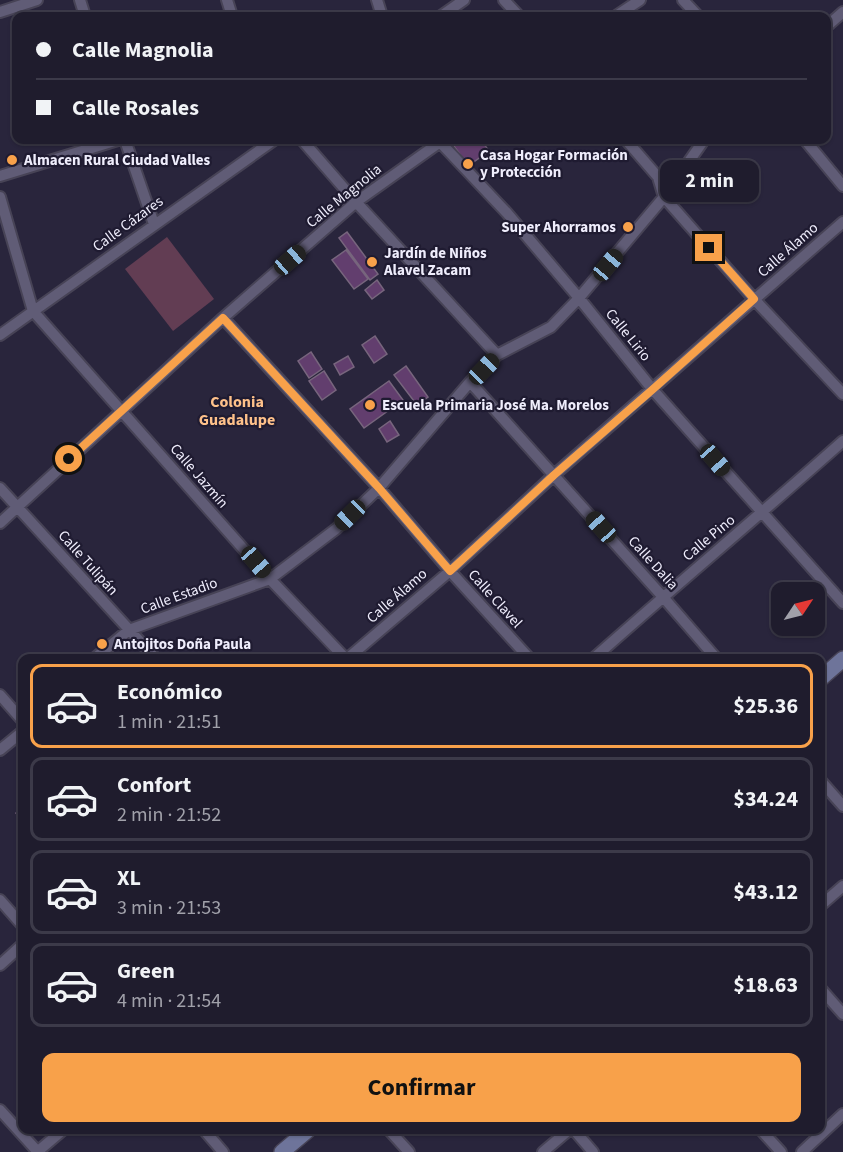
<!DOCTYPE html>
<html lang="es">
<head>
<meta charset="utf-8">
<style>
	:root { --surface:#1f1c2d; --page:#2c2939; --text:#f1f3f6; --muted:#a1a1aa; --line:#3c3a49; --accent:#f8a14a }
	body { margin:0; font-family:"Source Sans 3",sans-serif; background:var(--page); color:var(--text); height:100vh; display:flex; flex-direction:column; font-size:22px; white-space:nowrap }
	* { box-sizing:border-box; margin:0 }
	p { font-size:20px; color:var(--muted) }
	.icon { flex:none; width:33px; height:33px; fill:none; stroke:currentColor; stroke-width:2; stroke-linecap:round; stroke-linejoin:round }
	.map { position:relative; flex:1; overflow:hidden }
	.sheet { position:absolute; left:18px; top:654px; width:807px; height:480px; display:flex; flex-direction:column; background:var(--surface); border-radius:12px; box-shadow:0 2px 4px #0004,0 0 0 2px var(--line) }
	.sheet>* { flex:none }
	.banner { position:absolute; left:12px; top:12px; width:819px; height:132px; border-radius:12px; box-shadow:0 2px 4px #0004,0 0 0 2px var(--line); display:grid; align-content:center; height:132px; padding:0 24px; background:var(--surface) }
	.needle { width:39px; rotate:55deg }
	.fabs { position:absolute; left:771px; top:582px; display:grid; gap:12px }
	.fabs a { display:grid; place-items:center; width:54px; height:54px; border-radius:12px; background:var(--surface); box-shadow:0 2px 4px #0004,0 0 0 2px var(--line); font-size:30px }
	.end { position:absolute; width:27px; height:27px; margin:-14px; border:8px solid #f8a14a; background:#111; box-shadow:0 0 0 3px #111 }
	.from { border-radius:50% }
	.bubble { position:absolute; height:42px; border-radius:12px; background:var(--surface); box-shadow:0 2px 4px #0004,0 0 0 2px var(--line); font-size:20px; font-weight:700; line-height:42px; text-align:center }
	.car { position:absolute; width:18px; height:36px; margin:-18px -9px; border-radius:8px; box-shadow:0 0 4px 2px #0007; background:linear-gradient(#222 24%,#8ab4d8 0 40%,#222 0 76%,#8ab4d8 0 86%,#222 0) }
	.banner b { display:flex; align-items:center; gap:21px; height:57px; font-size:22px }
	.banner b+b { border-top:2px solid var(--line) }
	.banner i { width:15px; height:15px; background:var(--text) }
	ul { padding:10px 0 0; list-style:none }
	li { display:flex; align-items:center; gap:18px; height:84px; margin:0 12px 9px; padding:0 12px; border:3px solid var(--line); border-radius:12px }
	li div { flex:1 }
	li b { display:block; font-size:22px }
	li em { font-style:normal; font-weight:700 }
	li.current { border-color:var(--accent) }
	li>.icon { width:54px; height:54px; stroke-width:1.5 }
	.action { display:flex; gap:12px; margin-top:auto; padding:12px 24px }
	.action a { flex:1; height:69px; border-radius:12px; background:var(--accent); color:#111; font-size:24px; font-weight:700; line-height:69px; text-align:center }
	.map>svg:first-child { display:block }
	.green { fill:#623d53 }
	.building { fill:#623e6e; stroke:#77657d; stroke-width:1.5 }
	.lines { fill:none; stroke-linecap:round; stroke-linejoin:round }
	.street-casing { stroke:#474356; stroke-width:14 }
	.secondary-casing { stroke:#474356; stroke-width:18 }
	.street { stroke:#605c76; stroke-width:10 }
	.secondary { stroke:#6e749a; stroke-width:15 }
	.route { stroke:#f8a14a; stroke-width:8 }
	.poi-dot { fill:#f8a14a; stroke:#1f1b31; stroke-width:2 }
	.labels { text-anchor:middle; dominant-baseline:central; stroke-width:4.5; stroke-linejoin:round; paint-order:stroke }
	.poi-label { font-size:15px; font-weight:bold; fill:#efedfc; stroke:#1f1b31; text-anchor:start }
	.street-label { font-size:15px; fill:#efedfc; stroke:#1f1b31 }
	.neighbourhood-label { font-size:16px; font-weight:bold; fill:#fec18a; stroke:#1f1b31 }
</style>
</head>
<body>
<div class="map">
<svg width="843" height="1152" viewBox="0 0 843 1152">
	<rect width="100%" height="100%" fill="#29253c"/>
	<path class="green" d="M167 237 214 299 173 331 125 269Z"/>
	<path class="building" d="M462 140H481L489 151 468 166 454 146Z
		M347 232 378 274 370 280 339 238Z
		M346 250 368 279 354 289 332 260Z
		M377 280 384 290 372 299 365 290Z
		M375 336 387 354 374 363 362 345Z
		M311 352 322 369 309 378 298 361Z
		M348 356 354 367 340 375 334 364Z
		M406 366 428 397 417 405 394 375Z
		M324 371 336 390 322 400 309 381Z
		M389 381 403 400 364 428 350 409Z
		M390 421 399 435 387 442 379 429Z
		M22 808V820L16 813Z"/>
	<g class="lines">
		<g class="street-casing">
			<path id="street" d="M80 0 85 16
				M227 0 232 16
				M377 0 382 16
				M504 0 519 16
				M683 0 698 16
				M0 12 37 0
				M441 16 464 0
				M616 16 640 0
				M826 27 843 12
				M125 140 154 224
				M302 140 356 202 497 355
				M438 140 507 213 579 298 653 390 843 603
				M626 140 658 177 664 197 754 299 843 394
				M805 140 843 186
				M0 176 118 140
				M0 197 33 311 270 579 345 658
				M223 318 379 488 450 571 529 658
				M0 335 274 140
				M470 382 663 597 716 658
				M0 488 155 658
				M0 523 223 318 356 202 443 140
				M95 658 129 630 270 579 336 529 379 488 470 382 497 355 551 327 579 298 664 197 704 140
				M348 658 450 571 554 475 843 222
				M594 658C676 585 761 514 843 441
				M0 695 22 720
				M0 750 22 732
				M820 780 843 806
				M0 900 22 925
				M820 906 843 886
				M0 965 22 945
				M820 988 843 1014
				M0 1110 38 1152
				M204 1130 223 1152
				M389 1130 409 1152
				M574 1130 593 1152
				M761 1130 781 1152
				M37 1152 63 1130
				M543 1152 569 1130
				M802 1152 843 1114"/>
		</g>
		<g class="secondary-casing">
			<path id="secondary" d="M820 679 843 659
				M282 1152 308 1130"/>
		</g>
		<use href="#street" class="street"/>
		<use href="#secondary" class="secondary"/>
	</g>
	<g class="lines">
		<path class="route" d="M69 459 223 318 379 488 450 571 554 475 652 390 754 299 709 248"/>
	</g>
	<g class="poi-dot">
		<circle cx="12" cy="160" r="6"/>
		<circle cx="468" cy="164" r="6"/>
		<circle cx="628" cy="227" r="6"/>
		<circle cx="372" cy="262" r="6"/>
		<circle cx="370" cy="405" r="6"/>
		<circle cx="102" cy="644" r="6"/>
	</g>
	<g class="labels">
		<g class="poi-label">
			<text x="480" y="155">Casa Hogar Formación<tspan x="480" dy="17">y Protección</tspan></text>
			<text x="24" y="160">Almacen Rural Ciudad Valles</text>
			<text x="616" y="227" text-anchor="end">Super Ahorramos</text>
			<text x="384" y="253">Jardín de Niños<tspan x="384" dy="17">Alavel Zacam</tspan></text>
			<text x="382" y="405">Escuela Primaria José Ma. Morelos</text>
			<text x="114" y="644">Antojitos Doña Paula</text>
		</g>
		<g class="street-label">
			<text transform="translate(344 196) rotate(-39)">Calle Magnolia</text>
			<text transform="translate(128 224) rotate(-36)">Calle Cázares</text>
			<text transform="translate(788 250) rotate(-41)">Calle Álamo</text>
			<text transform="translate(628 335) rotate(51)">Calle Lirio</text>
			<text transform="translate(199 476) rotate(49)">Calle Jazmín</text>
			<text transform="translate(709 538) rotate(-40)">Calle Pino</text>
			<text transform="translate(88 563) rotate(48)">Calle Tulipán</text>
			<text transform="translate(653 563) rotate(48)">Calle Dalia</text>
			<text transform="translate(179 596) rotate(-20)">Calle Estadio</text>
			<text transform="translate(397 596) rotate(-41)">Calle Álamo</text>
			<text transform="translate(495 599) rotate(48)">Calle Clavel</text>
		</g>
		<g class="neighbourhood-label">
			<text x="237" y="402">Colonia<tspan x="237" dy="18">Guadalupe</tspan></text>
		</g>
	</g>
</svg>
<div class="fabs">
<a><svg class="needle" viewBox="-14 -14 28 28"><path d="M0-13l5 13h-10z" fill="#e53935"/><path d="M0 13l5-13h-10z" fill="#a1a1aa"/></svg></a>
</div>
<i class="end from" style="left:69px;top:459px"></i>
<i class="end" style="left:709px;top:248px"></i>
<div class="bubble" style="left:660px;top:160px;width:99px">2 min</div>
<i class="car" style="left:290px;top:260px;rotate:49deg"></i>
<i class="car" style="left:608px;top:265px;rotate:40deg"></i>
<i class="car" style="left:484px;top:369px;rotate:44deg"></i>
<i class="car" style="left:715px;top:460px;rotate:139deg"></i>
<i class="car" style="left:350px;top:515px;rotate:226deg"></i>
<i class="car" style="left:601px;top:527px;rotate:318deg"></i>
<i class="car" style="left:256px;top:562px;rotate:139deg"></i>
<div class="banner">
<b><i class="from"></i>Calle Magnolia</b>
<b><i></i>Calle Rosales</b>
</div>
<section class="sheet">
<ul>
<li class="current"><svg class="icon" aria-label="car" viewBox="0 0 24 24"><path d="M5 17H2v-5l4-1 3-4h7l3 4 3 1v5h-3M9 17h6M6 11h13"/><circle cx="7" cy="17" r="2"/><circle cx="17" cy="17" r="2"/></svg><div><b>Económico</b><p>1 min · 21:51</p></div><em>$25.36</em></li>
<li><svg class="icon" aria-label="car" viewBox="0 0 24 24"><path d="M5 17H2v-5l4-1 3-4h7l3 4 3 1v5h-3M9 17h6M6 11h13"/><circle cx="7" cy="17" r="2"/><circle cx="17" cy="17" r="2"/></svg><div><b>Confort</b><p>2 min · 21:52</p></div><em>$34.24</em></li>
<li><svg class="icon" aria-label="car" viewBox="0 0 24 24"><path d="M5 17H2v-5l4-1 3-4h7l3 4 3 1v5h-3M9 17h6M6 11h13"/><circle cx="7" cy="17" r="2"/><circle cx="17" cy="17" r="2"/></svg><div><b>XL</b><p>3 min · 21:53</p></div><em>$43.12</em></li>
<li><svg class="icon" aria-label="car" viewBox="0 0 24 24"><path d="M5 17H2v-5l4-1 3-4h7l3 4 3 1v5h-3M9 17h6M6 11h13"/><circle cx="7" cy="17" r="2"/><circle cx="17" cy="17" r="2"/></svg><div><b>Green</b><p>4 min · 21:54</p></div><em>$18.63</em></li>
</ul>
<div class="action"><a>Confirmar</a></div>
</section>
</div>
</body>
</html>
